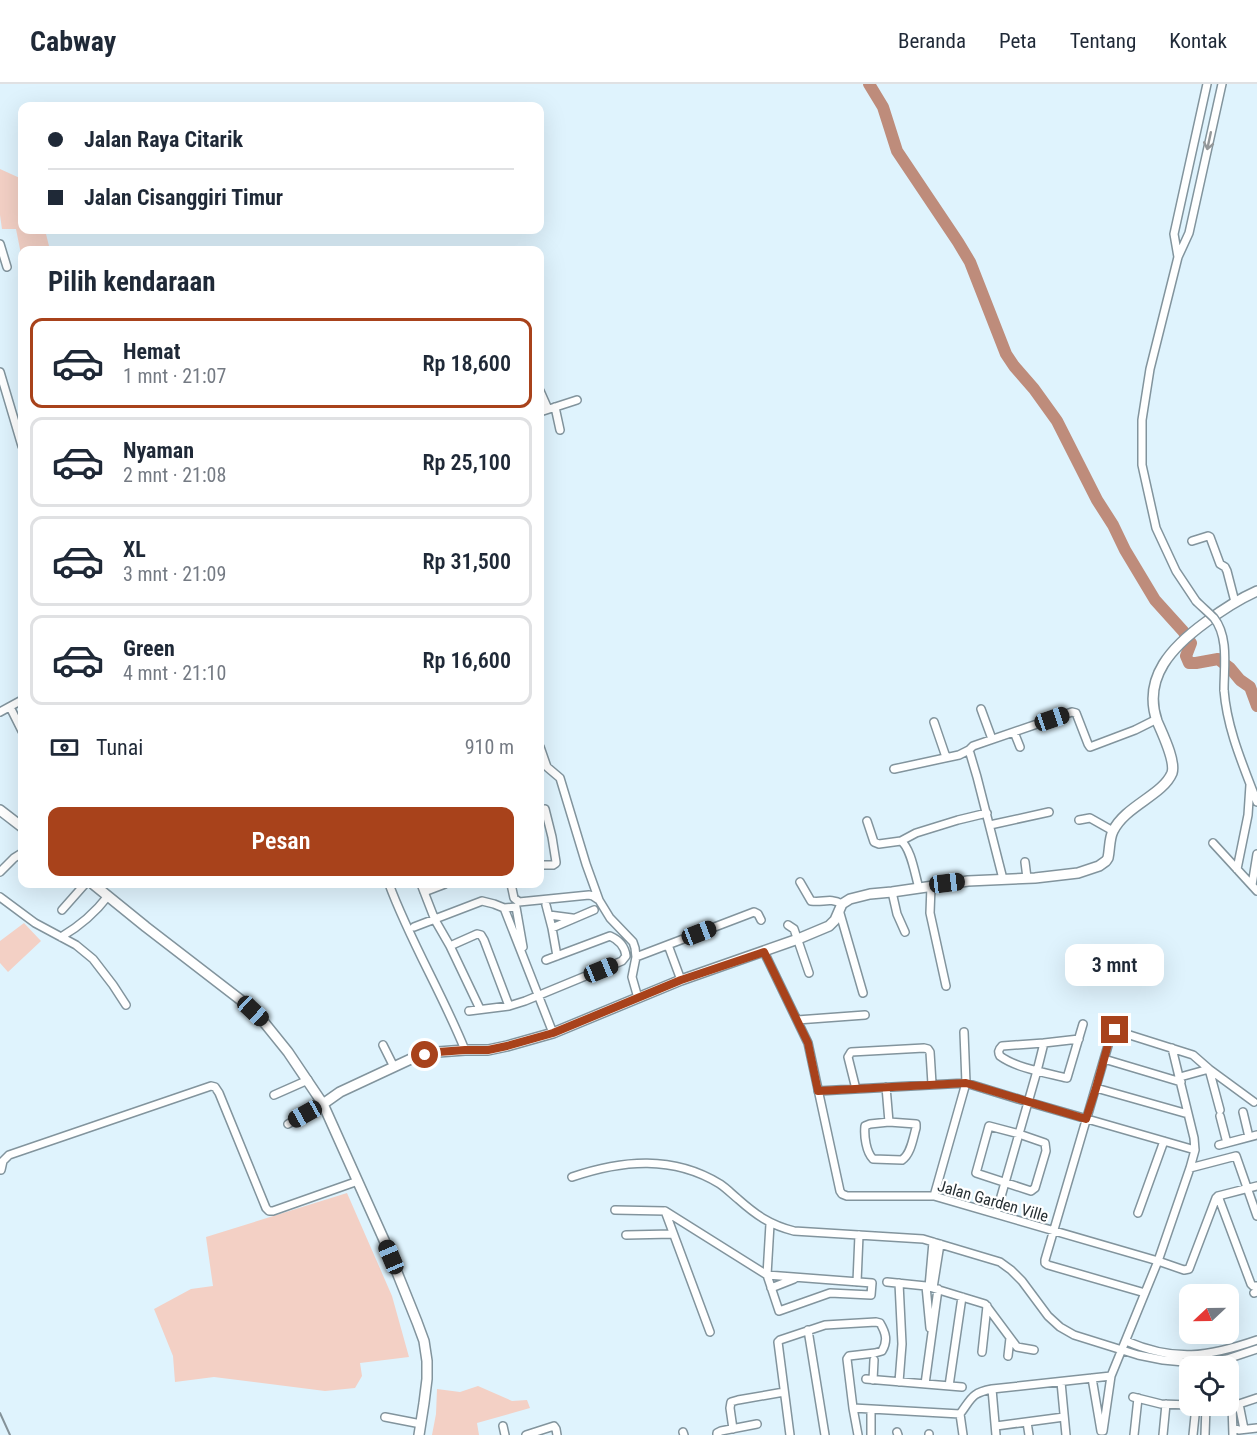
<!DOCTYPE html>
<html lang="id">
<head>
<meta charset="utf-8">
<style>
	:root { --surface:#fff; --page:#f2f2f3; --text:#1f2937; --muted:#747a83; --line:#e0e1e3; --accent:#a8421b }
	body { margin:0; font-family:"Roboto Condensed",sans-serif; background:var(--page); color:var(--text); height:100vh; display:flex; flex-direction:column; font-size:22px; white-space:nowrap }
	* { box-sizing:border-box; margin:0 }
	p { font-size:20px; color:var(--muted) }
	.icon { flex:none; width:33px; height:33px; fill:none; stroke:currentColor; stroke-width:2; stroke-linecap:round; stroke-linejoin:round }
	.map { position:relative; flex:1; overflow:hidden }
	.sheet { position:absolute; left:18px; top:162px; width:526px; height:642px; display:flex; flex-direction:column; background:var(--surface); border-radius:12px; box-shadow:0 6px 24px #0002 }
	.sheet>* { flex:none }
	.hud { position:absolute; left:18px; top:18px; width:526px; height:132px; border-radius:12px; box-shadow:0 6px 24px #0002; display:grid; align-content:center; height:132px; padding:0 30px; background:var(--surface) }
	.needle { width:39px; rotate:248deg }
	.controls { position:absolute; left:1179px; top:1200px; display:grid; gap:12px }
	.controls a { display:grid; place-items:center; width:60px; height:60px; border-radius:12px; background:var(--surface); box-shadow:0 6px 24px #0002; font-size:30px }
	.end { position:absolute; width:27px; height:27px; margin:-14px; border:8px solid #a8421b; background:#fff; box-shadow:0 0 0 3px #fff }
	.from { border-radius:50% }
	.bubble { position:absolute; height:42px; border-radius:12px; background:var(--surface); box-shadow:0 6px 24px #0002; font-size:20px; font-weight:600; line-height:42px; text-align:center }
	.car { position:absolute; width:18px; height:36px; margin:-18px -9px; border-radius:8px; box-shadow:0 0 4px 2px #0007; background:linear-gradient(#222 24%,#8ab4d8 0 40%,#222 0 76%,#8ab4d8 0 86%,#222 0) }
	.hud b { display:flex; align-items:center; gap:21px; height:57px; font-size:22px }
	.hud b+b { border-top:2px solid var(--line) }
	.hud i { width:15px; height:15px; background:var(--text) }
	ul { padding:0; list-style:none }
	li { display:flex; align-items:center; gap:18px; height:90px; margin:0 12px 9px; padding:0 18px; border:3px solid var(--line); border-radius:12px }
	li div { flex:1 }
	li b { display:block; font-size:22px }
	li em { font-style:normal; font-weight:600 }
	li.current { border-color:var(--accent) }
	li>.icon { width:54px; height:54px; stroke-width:1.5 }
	h2 { padding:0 30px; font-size:27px; line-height:72px }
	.pay { display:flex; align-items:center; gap:15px; height:66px; padding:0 30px; font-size:22px }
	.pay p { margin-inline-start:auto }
	.primary-button { display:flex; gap:12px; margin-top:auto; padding:12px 30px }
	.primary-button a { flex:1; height:69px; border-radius:12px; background:var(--accent); color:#fff; font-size:24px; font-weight:600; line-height:69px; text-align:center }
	header { display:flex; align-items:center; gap:36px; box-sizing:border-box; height:84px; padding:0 30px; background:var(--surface); border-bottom:2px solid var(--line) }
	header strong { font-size:28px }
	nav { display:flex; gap:33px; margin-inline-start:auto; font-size:21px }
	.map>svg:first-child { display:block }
	.green { fill:#f3d0c5 }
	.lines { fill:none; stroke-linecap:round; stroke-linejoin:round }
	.river { stroke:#be8c7b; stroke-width:12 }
	.street-casing { stroke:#82949d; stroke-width:10 }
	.secondary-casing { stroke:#82949d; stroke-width:12 }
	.street { stroke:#fff; stroke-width:7 }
	.secondary { stroke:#fff; stroke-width:9 }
	.rail { stroke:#849299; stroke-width:2 }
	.street-bridge-casing { stroke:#82949d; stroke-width:10; stroke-linecap:butt }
	.street-bridge { stroke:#fff; stroke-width:7 }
	.oneway { stroke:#94989a }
	.route { stroke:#a8421b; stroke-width:8 }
	.labels { text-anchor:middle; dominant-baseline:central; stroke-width:4.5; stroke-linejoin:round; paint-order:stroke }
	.street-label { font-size:16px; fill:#283034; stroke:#fff }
</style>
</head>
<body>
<header>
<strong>Cabway</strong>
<nav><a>Beranda</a><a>Peta</a><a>Tentang</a><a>Kontak</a></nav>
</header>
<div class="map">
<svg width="1257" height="1351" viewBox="0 0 1257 1351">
	<rect width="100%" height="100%" fill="#dff3fd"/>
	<path class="green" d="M0 85 22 95V146H47L46 150 50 166H22V175L16 145H2L0 131Z
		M24 839 41 857 8 888 0 879V857Z
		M347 1109 392 1212 409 1273 360 1279 362 1292 355 1304 325 1307 214 1293 175 1298 173 1272 154 1225 191 1205 213 1202 206 1153Z
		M478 1302 512 1317 527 1316 530 1324 477 1339 479 1351H432L436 1330 437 1305 460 1308Z"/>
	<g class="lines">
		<path class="river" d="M869 0 883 23 897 67 958 158 970 178 1006 270 1014 282 1034 305 1057 337 1097 416 1113 441 1125 466 1155 516 1183 547 1191 559 1186 572 1189 579H1196L1218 575 1230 584 1240 596 1250 603 1257 622"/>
		<g class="street-casing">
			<path id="street" d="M0 160 7 183
				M1178 173 1174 150 1207 0
				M0 288 22 362
				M540 307 548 325
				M555 323 560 346
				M540 328 577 316
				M1192 457 1208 452 1210 453 1220 480 1225 483 1227 487 1235 518
				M1196 517 1176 487 1156 444 1142 381V336L1150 285 1178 173 1189 149 1222 0
				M1224 606C1227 645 1243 681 1257 718
				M10 623 22 647
				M981 625 992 655
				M0 628 22 616
				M934 638 946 673
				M1014 648 1020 663
				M540 663 547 683 560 694 586 780 599 816
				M894 685 959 671 969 666
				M1079 736 1090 734 1113 747
				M867 737 874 758 879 760 901 757C911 764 915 791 919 804
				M990 741 1049 728
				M901 757 916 749 958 736 987 729
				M1213 759 1257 807
				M1025 778 1027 794
				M540 781H553L556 779V778L552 753 545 725
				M1237 785 1248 731 1250 701
				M0 788 14 774 22 769
				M1003 795 977 693 969 666 973 662 1072 628 1076 629 1088 660 1090 663 1135 646 1157 635
				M800 798 811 817C823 819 830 813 842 820
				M389 800C410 857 442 909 465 966
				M421 800 435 836 450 862 480 925
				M511 800 514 814 519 818 589 811 593 812 599 816 610 834 633 858 635 864 636 873 632 893 638 914
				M1252 801 1257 770
				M931 802 930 829 946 902
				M424 808 445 800
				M892 808 897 830 905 848
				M0 813 35 839 76 861 93 875 113 901 126 921
				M546 821 552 844 557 872
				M504 824 516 823 523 863
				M62 826 85 800
				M839 826 863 909
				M549 831 572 834
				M788 841 794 845 809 889
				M414 843 482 817 494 820 504 824 553 949
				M552 844 594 826
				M61 853C80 842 95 829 108 812
				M668 861 681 896
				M450 862 477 850 481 851 484 856 509 922
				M764 868 808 959 840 1107 842 1110 847 1112H934L1158 1177 1111 1292 1103 1347H1101
				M636 873 754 828 758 830 761 836
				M469 927 509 922 525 917 622 877 626 872C625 863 619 856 610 852L546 876
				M797 936 865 931
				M1044 959 1079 955
				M383 961 394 983
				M1172 964 1194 1054 1195 1066 1190 1084 1158 1177 1184 1186 1189 1185 1216 1114 1218 1112 1257 1102
				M1104 975 1181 998
				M1209 985 1254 1018
				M1209 985 1220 1026
				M886 1003 889 1038
				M1096 1004 1188 1030
				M856 1005 848 973 851 968 924 964 928 965 930 968 932 1000
				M818 1007 966 999 1028 1018 1195 1066
				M274 1011 308 996
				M1243 1028 1249 1053
				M1220 1032 1227 1059
				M889 1038 916 1040V1044C913 1054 911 1070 902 1076L873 1075C866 1068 864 1052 865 1042L870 1040Z
				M288 1040 323 1020
				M989 1042 1019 1050 1045 1059 1046 1067 1035 1104 1031 1107 976 1089Z
				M1219 1061 1257 1051
				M1190 1084 1236 1072 1257 1132
				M1 1086 3 1077 9 1071 211 1002 215 1003 219 1009 266 1124 269 1127H273L358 1097
				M572 1093C622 1076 673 1071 720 1100 726 1104 732 1110 738 1115 756 1131 770 1141 794 1147L923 1155 1000 1178 1011 1186 1022 1197 1048 1232 1060 1243 1074 1251 1138 1271 1163 1276 1194 1279 1227 1275 1257 1265
				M934 1112 966 999 964 948
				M1218 1112 1251 1200 1253 1202H1257
				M615 1126 665 1127 767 1191 872 1199 871 1211 830 1209 779 1227 767 1191 770 1140
				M665 1127 710 1248
				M1138 1129 1164 1057
				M996 1130 1037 987 1044 959 1002 962C998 966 998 968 1000 972 1016 984 1047 989 1067 994L1083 940
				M626 1151 673 1150
				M857 1198 859 1151
				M887 1198 926 1202 985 1220 1017 1263 1034 1266
				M899 1199 902 1260 899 1298
				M926 1202 930 1244
				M929 1203 933 1158
				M771 1204 794 1195
				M933 1204 940 1160
				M1145 1209 1048 1181 1045 1179V1176L1112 948 1117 947 1193 971 1209 985 1180 993
				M1254 1209 1257 1208
				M808 1246 825 1351
				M1126 1257C1175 1278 1208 1273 1257 1256
				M982 1268 987 1222
				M1008 1272 1010 1254
				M1092 1294 1101 1347
				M866 1295 962 1303
				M873 1296 874 1276
				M1061 1298 1066 1351
				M925 1300 938 1205
				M949 1302 962 1213
				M992 1305 996 1351
				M1133 1313 1161 1320 1190 1321
				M1228 1320H1239L1257 1314
				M1232 1320 1233 1351
				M1239 1320 1244 1345
				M853 1324 960 1330
				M871 1325V1351
				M385 1333 421 1340
				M1027 1338 1029 1351
				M503 1342 505 1351
				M996 1342 1064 1333
				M1233 1344 1239 1346 1257 1344
				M733 1345 730 1324 731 1318 738 1316 784 1308
				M683 1348 684 1351
				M897 1348 898 1351
				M929 1350V1351
				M526 1351 554 1342 556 1345 557 1351
				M717 1351V1349L721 1347 757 1340
				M790 1351 778 1258 780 1256 825 1241 876 1238 880 1239C886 1249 888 1257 882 1267L875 1269 849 1272 847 1275 853 1324 858 1351
				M963 1351 960 1330C972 1314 971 1309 992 1305L1111 1292
				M1134 1351 1138 1314
				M1163 1351 1166 1320
				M1193 1351 1196 1322
				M1205 1351 1206 1322"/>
		</g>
		<g class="secondary-casing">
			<path id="secondary" d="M0 726 22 743
				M93 800 146 843 242 917 263 937 288 968 323 1020 384 1156 417 1238 424 1257 427 1277V1295L424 1319 419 1351
				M323 1020 340 1008 413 974 438 968 465 966H488L507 962 553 949 681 896 798 855 829 842 835 836 842 820 850 815 870 810 892 808 968 797 1035 794 1078 789 1099 782 1106 777 1108 774C1110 765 1109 755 1113 747 1125 722 1163 711 1172 689 1176 677 1162 649 1157 637 1142 593 1173 562 1206 538 1222 526 1239 515 1257 507"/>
		</g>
		<use href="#street" class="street"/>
		<use href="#secondary" class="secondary"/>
		<path class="rail" d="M0 1329 10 1351"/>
		<g class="street-bridge-casing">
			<path id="street-bridge" d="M1196 517C1202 523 1208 528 1214 534 1229 553 1224 583 1224 606"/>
		</g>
		<use href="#street-bridge" class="street-bridge"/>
	</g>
	<defs><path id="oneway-shaft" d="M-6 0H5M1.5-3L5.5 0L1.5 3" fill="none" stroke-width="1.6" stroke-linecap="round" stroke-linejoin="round" transform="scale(1.5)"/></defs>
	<use class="oneway" href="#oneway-shaft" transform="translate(1209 57) rotate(102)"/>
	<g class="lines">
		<path class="route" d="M425 971 438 968 465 966H488L507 962 553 949 681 896 764 868 808 959 818 1007 966 999 1086 1035 1096 1004 1111 950 1113 947 1115 946"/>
	</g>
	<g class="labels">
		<g class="street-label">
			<text transform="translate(993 1117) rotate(16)">Jalan Garden Ville</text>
		</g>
	</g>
</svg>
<div class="controls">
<a><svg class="needle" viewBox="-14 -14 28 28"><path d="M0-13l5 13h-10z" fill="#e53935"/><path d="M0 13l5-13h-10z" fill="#747a83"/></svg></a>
<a><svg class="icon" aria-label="locate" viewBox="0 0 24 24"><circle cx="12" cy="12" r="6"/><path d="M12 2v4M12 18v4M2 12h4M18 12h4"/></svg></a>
</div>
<i class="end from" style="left:425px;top:971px"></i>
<i class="end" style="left:1115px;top:946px"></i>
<div class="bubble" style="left:1065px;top:860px;width:99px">3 mnt</div>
<i class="car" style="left:1052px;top:635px;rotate:71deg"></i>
<i class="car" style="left:947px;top:799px;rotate:83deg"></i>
<i class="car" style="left:699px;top:849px;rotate:69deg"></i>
<i class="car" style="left:601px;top:886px;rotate:68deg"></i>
<i class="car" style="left:253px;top:927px;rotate:133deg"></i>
<i class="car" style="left:305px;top:1030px;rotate:241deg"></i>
<i class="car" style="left:391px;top:1173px;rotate:337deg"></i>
<div class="hud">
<b><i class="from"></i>Jalan Raya Citarik</b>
<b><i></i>Jalan Cisanggiri Timur</b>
</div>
<section class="sheet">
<h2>Pilih kendaraan</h2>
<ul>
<li class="current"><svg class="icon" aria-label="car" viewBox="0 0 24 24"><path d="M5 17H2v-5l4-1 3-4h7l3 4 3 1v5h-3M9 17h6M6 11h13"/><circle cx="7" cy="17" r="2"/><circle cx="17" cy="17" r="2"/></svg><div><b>Hemat</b><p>1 mnt · 21:07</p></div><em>Rp 18,600</em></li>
<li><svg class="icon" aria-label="car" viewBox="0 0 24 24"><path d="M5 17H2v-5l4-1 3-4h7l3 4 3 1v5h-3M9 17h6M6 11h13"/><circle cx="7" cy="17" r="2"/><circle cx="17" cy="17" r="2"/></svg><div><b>Nyaman</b><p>2 mnt · 21:08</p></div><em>Rp 25,100</em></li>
<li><svg class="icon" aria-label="car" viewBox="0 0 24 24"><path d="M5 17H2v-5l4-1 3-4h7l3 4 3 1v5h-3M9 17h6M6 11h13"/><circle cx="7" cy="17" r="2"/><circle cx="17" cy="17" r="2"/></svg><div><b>XL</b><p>3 mnt · 21:09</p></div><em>Rp 31,500</em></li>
<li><svg class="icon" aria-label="car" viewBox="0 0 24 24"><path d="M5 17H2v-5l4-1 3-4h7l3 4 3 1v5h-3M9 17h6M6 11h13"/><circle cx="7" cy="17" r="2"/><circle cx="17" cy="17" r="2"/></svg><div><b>Green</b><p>4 mnt · 21:10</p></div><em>Rp 16,600</em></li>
</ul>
<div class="pay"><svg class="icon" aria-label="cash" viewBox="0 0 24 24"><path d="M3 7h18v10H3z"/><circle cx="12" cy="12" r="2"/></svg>Tunai<p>910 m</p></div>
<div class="primary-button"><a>Pesan</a></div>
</section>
</div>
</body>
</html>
